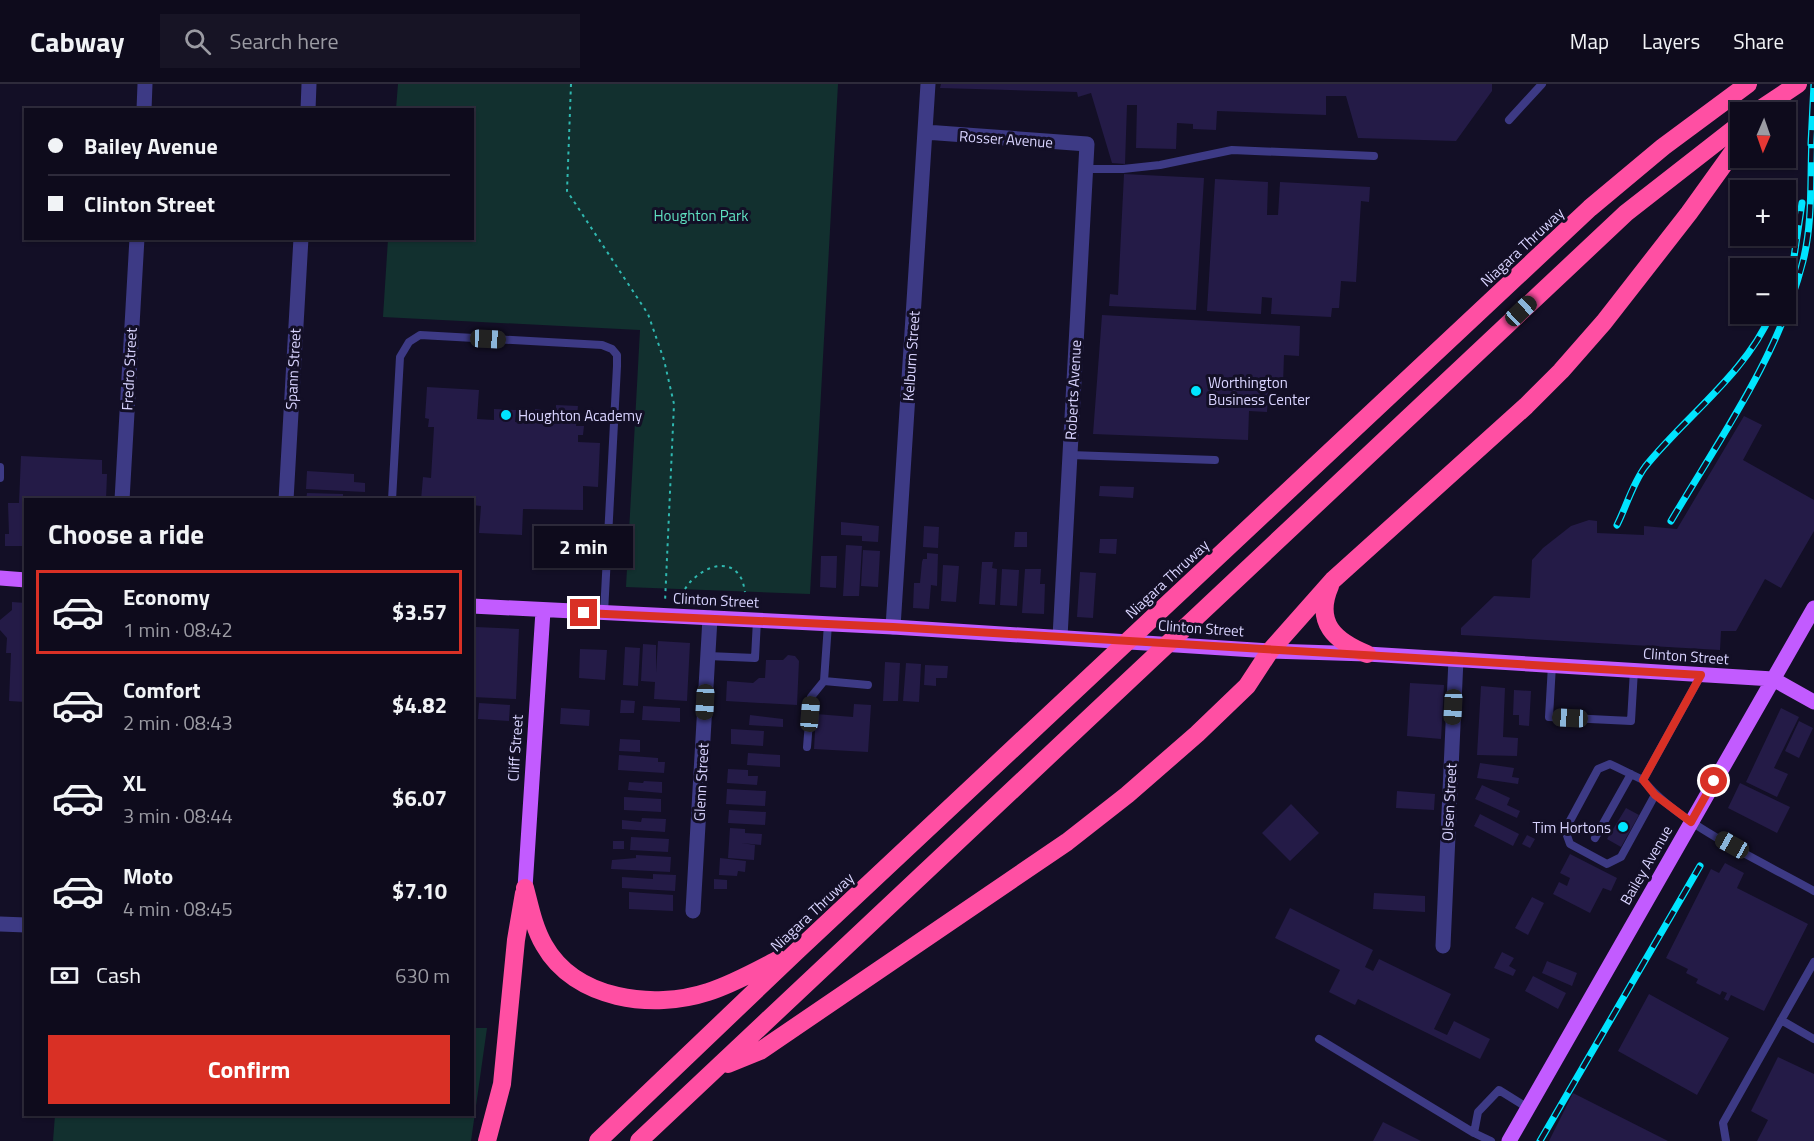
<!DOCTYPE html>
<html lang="en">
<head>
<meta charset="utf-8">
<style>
	:root { --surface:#0e0b1c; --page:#171425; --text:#f1f3f6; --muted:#9b9ba3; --line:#2e2b3b; --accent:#d93025 }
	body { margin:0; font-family:"Titillium Web",sans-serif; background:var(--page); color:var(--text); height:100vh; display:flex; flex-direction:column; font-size:22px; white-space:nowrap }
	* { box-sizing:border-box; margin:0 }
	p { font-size:20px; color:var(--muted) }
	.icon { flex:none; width:33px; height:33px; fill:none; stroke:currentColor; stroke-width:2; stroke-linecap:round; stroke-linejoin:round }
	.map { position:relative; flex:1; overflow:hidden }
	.panel { position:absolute; left:24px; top:414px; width:450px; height:618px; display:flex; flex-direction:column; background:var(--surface); border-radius:0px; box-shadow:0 2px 4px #0004,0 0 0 2px var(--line) }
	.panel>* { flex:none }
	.hud { position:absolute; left:24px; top:24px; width:450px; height:132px; border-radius:0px; box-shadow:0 2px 4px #0004,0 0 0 2px var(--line); display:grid; align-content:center; height:132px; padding:0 24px; background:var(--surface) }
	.needle { width:39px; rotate:182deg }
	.fabs { position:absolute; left:1730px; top:18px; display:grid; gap:12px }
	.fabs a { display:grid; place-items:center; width:66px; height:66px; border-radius:0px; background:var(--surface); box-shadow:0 2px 4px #0004,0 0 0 2px var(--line); font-size:30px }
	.end { position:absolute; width:27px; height:27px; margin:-14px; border:8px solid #d93025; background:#fff; box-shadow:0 0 0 3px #fff }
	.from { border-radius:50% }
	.bubble { position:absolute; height:42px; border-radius:0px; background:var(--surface); box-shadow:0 2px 4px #0004,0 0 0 2px var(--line); font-size:20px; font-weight:700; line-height:42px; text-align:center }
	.car { position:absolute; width:18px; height:36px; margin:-18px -9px; border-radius:8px; box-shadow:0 0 4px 2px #0007; background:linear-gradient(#222 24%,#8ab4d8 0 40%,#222 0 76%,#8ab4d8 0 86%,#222 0) }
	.hud b { display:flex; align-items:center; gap:21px; height:57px; font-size:22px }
	.hud b+b { border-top:2px solid var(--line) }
	.hud i { width:15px; height:15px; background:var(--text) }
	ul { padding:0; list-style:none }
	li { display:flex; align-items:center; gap:18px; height:84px; margin:0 12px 9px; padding:0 12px; border:3px solid transparent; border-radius:0px }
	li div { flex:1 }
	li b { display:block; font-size:22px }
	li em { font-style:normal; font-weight:700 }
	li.active { border-color:var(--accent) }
	li>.icon { width:54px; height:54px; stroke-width:1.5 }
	h2 { padding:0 24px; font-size:27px; line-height:72px }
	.pay { display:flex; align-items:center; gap:15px; height:66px; padding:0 24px; font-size:22px }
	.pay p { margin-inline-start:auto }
	.action { display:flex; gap:12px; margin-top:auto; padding:12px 24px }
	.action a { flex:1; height:69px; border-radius:0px; background:var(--accent); color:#fff; font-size:24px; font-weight:700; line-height:69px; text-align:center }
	header { display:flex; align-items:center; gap:36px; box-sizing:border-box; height:84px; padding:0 30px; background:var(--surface); border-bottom:2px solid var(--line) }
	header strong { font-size:28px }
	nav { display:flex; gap:33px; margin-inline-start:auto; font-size:21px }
	.search { width:420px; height:54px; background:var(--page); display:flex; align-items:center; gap:15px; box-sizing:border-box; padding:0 21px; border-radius:0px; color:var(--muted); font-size:22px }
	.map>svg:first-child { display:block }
	.green { fill:#12302f }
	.building { fill:#241b47 }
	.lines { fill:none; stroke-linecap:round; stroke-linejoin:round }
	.path { stroke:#2fb8b0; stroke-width:2; stroke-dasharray:3 4.5; stroke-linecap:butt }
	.lane { stroke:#3d3a85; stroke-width:8 }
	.street { stroke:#3d3a85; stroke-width:15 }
	.primary { stroke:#c25bff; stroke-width:15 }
	.highway { stroke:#ff4fa3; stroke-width:18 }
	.rail-casing { stroke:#00e5ff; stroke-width:7 }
	.rail { stroke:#130f26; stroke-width:4.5; stroke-dasharray:14; stroke-linecap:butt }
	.route { stroke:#d93025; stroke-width:8 }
	.poi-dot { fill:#00e5ff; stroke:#130f26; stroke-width:2 }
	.labels { text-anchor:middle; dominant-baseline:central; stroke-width:6; stroke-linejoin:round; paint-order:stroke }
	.street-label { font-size:15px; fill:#d9d4ff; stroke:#130f26 }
	.park-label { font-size:15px; fill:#5fe0c0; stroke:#130f26 }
	.poi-label { font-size:15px; fill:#d9d4ff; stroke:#130f26; text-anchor:start }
</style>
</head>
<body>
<header>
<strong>Cabway</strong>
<div class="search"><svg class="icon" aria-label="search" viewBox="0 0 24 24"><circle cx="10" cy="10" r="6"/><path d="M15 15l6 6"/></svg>Search here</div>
<nav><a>Map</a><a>Layers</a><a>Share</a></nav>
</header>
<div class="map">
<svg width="1814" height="1057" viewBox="0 0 1814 1057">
	<rect width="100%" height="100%" fill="#130f26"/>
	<path class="green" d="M398 0H838L810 510 626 503 640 246 383 233 388 155 472 154V26L396 25Z
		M473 944H487L471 1057H53L55 1031 472 1030Z"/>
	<path class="building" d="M941 0H1492V7L1456 57 1358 54 1346 12H1326V31L1217 27 1216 46 1193 45V40L1177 39 1176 65 1136 64 1137 21H1127L1125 80 1112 79 1091 9 1078 13 1077 8 940 4Z
		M1124 90 1204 94 1196 226 1109 222 1110 210 1118 211Z
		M1215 95 1268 98 1267 131H1278L1280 98 1370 103 1369 118 1361 117 1356 198 1341 197 1339 224H1332L1331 233 1271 230 1272 214 1262 213 1261 230 1207 227Z
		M1102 231 1300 242 1299 272 1284 271 1283 300H1269L1267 328 1249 327 1248 356 1093 350Z
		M427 303 479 306 477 335 494 336V325L516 326 515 338 534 339 535 325 556 328V321L578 322 576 342H584L583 351H578V358L600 359 598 403 583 402V426L523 425 522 451 479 449 481 422 472 421V416H421L423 393 431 394 434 343H428L429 335 425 334Z
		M1744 332 1762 341 1743 376 1814 416V447L1781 504 1765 495 1736 547H1721L1720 566 1461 551V544L1494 512 1530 514 1532 476 1543 464 1571 442 1589 436 1597 437V449L1644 451V442L1677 445Z
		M21 372 102 376V390H107L106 416H26V462H5V450H9L8 419H19Z
		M307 387 354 390V398L365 399V408L306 405Z
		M1100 402 1134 403 1133 414 1099 412Z
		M307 409 343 410V416H306Z
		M841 438 879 442 878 458 862 457V452L841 451Z
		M924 442 939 443 938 464 923 463Z
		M1015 448H1027V463H1014Z
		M1100 455H1117L1116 470 1099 469Z
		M846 461 862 462 859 512H843Z
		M863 466 880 467 878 503 861 502Z
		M927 469 938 470 937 502 931 501 929 525 913 524 914 499H920L922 478 923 475H927Z
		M821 472H837L836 504 820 503Z
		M982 478H993L992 484 997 485 995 521 979 520Z
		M943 481 959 482 956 518 941 517Z
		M1002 485 1019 486 1017 522 1000 521Z
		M1025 485H1041L1040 500H1045L1044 530 1022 529Z
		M1080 488 1096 489 1093 534 1077 533Z
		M12 518 26 519V618L9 617 11 569H6L7 554 0 546V536L12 526Z
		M476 543 519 545 516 615 473 613Z
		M658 557 690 559 687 617 654 615 655 598 641 597 643 560 656 561V589Z
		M625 563 640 564 638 602 623 601Z
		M580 565 607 566 605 596 579 594Z
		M788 571 795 572 799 577 797 621 726 617 727 597 753 599 759 594H765L766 576H783Z
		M885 578 900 579 898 617H883Z
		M906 579 921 580 919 618 903 617Z
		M925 581 948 582 947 594H936V602L924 601Z
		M1410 599 1444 601 1441 655 1407 652Z
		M1481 602 1505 604 1503 653 1518 654 1517 672 1477 671Z
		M1514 606 1531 607 1529 642 1519 641V631H1513Z
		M621 616 635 617 634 629H620Z
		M479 619 510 621 509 637 478 635Z
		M854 620 871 621 868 668 814 665 816 630 853 633Z
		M643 622 680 624V638L642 636Z
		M561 624 590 626 589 642 560 640Z
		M1781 624 1799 633 1774 684 1788 690 1777 713 1746 698Z
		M750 631 783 635V643L749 641Z
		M1799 637 1813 644 1799 674 1785 667Z
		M731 645 764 647 763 662 731 660Z
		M620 655 640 656V668L619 667Z
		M748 669 780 671V683L747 681Z
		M619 671 658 674V678H665L664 689 618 686Z
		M1480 679 1514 684 1512 693 1519 694 1518 700 1477 694Z
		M728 685 748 686V692H758L757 701 727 699Z
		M644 697 662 698V709L628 706 629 698 643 699Z
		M1740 699 1790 723 1777 749 1728 724Z
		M1482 701 1510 714 1507 721 1520 727 1517 734 1475 715Z
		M727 705 766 707 765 722 726 720Z
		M1397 707 1435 710 1434 726 1396 724Z
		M624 713 661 715V728L624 726Z
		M1291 720 1319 749 1290 777 1262 749Z
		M1626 724 1639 731 1621 763 1607 755Z
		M729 726 766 728 765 741 728 739Z
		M1480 730 1519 750 1513 762 1474 742Z
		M642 734 666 735 665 748 622 745V736L641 738Z
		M730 744 745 745V749L762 750 761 761 741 759 755 761 754 776 728 774Z
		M1527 751 1535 755 1530 764 1522 760Z
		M631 753 669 755 668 768 630 766Z
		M613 757H624V765H613Z
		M1570 770 1617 794 1611 807 1603 804 1590 829 1553 810 1559 798 1567 802 1570 794 1560 789Z
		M636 771 671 773 670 788 611 785 612 776 636 774Z
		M720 774 746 777 745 788 738 787 737 792 719 791Z
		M1725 779 1744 789 1737 804 1808 840 1764 927 1731 911 1728 917 1724 915 1727 909 1722 907 1720 911 1696 899 1698 895 1686 889 1688 885 1666 874 1711 785 1719 789Z
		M653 790 676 791 675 807 622 804V793L653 795Z
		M714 795 727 796V805H714Z
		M629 808 673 811V827L629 825Z
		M1374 809 1425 812V828L1373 825Z
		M1532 813 1544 819 1528 851 1515 844Z
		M1290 824 1373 866 1365 883 1373 887 1379 875 1451 910 1434 945 1447 951 1454 937 1490 955 1480 975 1358 915 1355 921 1329 908 1340 886 1275 854Z
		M1502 868 1514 874 1509 882 1516 886 1513 892 1494 884Z
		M1547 877 1577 889 1572 902 1542 889Z
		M1533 892 1566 909 1558 925 1525 907Z
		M1649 910 1729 954 1697 1011 1618 967Z
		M1778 973 1814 990V1057H1757L1768 1036 1751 1027Z
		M1573 1009 1668 1057H1549Z
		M1383 1038 1421 1057H1373Z"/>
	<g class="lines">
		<path class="path" d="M571 0 567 107 648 230 664 276 674 320 665 518
			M685 505C695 488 727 469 741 494 743 497 744 503 745 508"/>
		<path class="lane" d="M1509 36 1542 0
			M1085 85H1123L1160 81 1232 66 1374 72
			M1070 371 1215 376
			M0 383V394
			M392 416 400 273 409 258 420 251 602 261 612 265 617 271V282L604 529
			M828 540 824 597 868 601
			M708 572 755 574 757 536
			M1552 581 1549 633 1631 637 1634 586
			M1701 591 1643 696C1679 741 1763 778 1814 807
			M807 663 811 613 824 597
			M1643 696 1610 680 1598 685 1565 746 1570 760 1607 780 1621 773 1655 711
			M1595 754 1631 690
			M1781 936 1814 955
			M1319 955 1474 1049
			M1491 1057 1474 1049 1478 1028 1499 1006 1528 1024
			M1726 1057 1723 1039 1814 878"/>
		<path class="street" d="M144 26 145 0
			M308 26 309 0
			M925 48 1087 60 1060 553
			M122 416 137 154
			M286 416 301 154
			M893 543 928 0
			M693 827 710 534
			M0 840 26 841
			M1443 862 1456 575"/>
		<path class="primary" d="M0 494 26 496
			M472 522 893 543 1270 567 1367 570 1773 595 1814 618
			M525 804 543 527
			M1509 1057 1814 524"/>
		<path class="highway" d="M1756 28 1798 0
			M1330 502C1314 539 1335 557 1367 570
			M525 804C530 823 534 844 544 861 575 916 653 926 708 908 733 900 756 887 779 875
			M728 980 760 967 1067 758 1127 711 1197 650 1247 602 1270 567 1333 496 1526 322 1561 287 1604 238 1689 129 1740 58
			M487 1057 502 1000 516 856 524 809
			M598 1057 797 867 1590 124 1663 63 1748 0
			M639 1057 1626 129 1740 40"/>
		<g class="rail-casing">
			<path id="rail" d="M1811 60 1814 0
				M1785 195 1794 173 1802 119
				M1671 437C1720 354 1779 272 1803 177 1813 138 1810 94 1812 54
				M1617 441C1626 423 1633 399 1645 383 1685 333 1746 289 1771 230
				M1540 1057 1700 782"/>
		</g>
		<use href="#rail" class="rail"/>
	</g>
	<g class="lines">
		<path class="route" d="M584 529 893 543 1701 591 1643 696 1655 711 1691 738 1714 697"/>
	</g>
	<g class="poi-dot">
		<circle cx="1196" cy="307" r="6"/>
		<circle cx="506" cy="331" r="6"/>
		<circle cx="1623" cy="743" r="6"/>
	</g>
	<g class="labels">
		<g class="street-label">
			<text transform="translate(1006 55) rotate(4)">Rosser Avenue</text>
			<text transform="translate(1522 163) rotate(-43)">Niagara Thruway</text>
			<text transform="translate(911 272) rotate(-86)">Kelburn Street</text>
			<text transform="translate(129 285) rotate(-87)">Fredro Street</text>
			<text transform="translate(293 285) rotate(-87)">Spann Street</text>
			<text transform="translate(1073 306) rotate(-87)">Roberts Avenue</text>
			<text transform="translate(1167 495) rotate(-43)">Niagara Thruway</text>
			<text transform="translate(716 516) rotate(3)">Clinton Street</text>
			<text transform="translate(1201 544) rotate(4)">Clinton Street</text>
			<text transform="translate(1686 572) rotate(4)">Clinton Street</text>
			<text transform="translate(515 664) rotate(-86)">Cliff Street</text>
			<text transform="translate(701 698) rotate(-87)">Glenn Street</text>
			<text transform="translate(1449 718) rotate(-87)">Olsen Street</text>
			<text transform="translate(1646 781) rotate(-60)">Bailey Avenue</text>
			<text transform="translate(812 828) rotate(-43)">Niagara Thruway</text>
		</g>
		<g class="park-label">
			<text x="701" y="131">Houghton Park</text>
		</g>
		<g class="poi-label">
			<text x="1208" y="298">Worthington<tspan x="1208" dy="17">Business Center</tspan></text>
			<text x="518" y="331">Houghton Academy</text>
			<text x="1611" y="743" text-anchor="end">Tim Hortons</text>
		</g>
	</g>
</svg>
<div class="fabs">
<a><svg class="needle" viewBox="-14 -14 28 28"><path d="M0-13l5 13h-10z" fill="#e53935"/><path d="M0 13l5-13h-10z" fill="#9b9ba3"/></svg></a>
<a>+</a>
<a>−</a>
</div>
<i class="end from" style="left:1714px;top:697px"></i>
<i class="end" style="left:584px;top:529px"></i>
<div class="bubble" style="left:534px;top:442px;width:99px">2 min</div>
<i class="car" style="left:1521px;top:227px;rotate:47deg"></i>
<i class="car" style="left:488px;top:255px;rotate:93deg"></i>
<i class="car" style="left:705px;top:618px;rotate:183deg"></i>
<i class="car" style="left:1453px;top:623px;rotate:183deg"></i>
<i class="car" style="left:810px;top:630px;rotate:5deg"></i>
<i class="car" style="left:1570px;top:634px;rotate:273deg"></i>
<i class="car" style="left:1732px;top:761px;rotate:299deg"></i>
<div class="hud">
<b><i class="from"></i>Bailey Avenue</b>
<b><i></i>Clinton Street</b>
</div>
<section class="panel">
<h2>Choose a ride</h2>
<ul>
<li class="active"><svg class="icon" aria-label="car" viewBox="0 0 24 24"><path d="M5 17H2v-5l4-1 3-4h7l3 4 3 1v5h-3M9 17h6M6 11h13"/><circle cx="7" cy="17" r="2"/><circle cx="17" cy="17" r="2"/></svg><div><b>Economy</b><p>1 min · 08:42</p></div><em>$3.57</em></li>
<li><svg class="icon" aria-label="car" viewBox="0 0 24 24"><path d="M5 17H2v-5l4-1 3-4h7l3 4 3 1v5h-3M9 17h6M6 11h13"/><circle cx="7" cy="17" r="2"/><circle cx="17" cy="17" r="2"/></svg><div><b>Comfort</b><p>2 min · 08:43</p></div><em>$4.82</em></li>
<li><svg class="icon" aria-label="car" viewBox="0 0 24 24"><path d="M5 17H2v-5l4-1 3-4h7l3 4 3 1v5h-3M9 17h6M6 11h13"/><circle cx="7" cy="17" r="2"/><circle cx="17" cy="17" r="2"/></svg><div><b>XL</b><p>3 min · 08:44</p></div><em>$6.07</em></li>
<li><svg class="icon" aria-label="car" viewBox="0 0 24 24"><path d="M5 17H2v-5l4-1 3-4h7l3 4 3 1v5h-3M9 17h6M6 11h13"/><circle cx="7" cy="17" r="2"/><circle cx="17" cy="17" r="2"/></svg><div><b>Moto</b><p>4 min · 08:45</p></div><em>$7.10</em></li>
</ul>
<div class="pay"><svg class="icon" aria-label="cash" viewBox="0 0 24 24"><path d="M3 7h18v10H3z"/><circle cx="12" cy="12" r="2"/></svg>Cash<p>630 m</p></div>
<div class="action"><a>Confirm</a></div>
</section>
</div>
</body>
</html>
